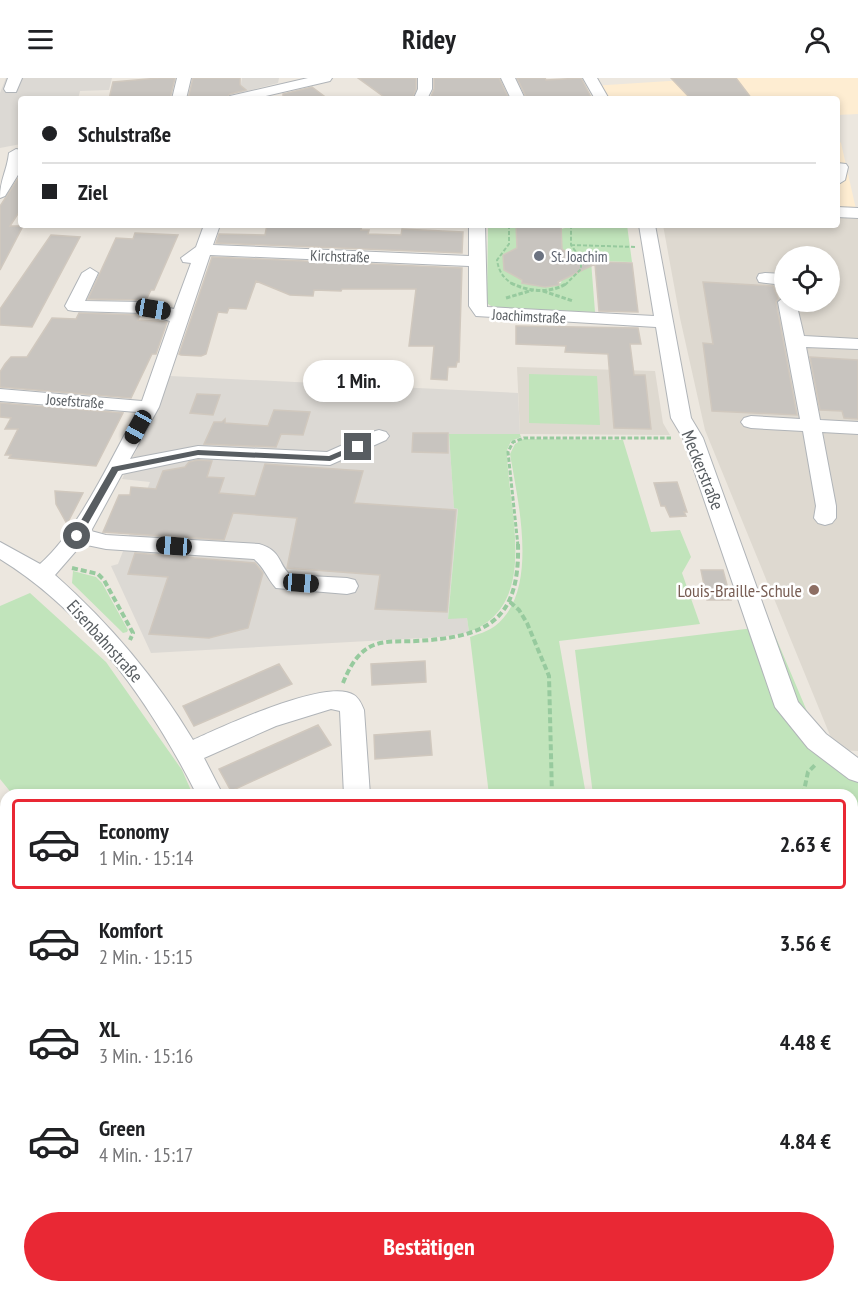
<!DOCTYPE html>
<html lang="de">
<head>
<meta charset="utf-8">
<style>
	:root { --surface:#fff; --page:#f6f6f6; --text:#202124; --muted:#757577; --line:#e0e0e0; --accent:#e92834 }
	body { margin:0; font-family:"PT Sans Narrow",sans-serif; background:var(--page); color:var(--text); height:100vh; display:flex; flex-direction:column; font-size:22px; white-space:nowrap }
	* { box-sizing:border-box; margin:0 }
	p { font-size:20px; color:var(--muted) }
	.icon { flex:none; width:33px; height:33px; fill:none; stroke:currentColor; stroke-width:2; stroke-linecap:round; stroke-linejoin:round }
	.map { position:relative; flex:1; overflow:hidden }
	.sheet { position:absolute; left:0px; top:711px; width:858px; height:504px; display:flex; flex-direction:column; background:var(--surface); border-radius:18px 18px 0 0; box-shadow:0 3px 9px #0003 }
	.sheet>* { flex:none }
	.top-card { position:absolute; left:18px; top:18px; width:822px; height:132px; border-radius:6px; box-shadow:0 3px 9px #0003; display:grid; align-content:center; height:132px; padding:0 24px; background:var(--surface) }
	.fabs { position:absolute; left:774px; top:168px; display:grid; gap:12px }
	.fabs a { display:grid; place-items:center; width:66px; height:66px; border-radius:50%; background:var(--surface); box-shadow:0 3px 9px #0003; font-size:30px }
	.end { position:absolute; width:27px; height:27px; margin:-14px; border:8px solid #585d61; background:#fff; box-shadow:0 0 0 3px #fff }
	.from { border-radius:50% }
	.bubble { position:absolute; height:42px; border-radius:21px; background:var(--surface); box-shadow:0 3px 9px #0003; font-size:20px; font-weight:800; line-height:42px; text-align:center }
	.car { position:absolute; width:18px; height:36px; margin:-18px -9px; border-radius:8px; box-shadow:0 0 4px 2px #0007; background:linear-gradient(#222 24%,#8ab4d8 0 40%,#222 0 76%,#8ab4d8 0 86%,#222 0) }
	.top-card b { display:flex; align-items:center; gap:21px; height:57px; font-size:22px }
	.top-card b+b { border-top:2px solid var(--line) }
	.top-card i { width:15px; height:15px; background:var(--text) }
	ul { padding:10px 0 0; list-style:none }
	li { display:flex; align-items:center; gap:18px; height:90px; margin:0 12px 9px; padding:0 12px; border:3px solid transparent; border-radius:6px }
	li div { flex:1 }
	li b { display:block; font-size:22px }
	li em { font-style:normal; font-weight:800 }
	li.selected { border-color:var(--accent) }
	li>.icon { width:54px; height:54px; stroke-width:1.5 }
	.action { display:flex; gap:12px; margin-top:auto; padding:12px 24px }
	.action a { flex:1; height:69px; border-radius:36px; background:var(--accent); color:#fff; font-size:24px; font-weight:800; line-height:69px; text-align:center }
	header { display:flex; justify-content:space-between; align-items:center; height:78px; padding:0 24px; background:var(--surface); font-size:27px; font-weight:800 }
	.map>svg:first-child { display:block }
	.commercial { fill:#feedd2 }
	.industrial { fill:#dcd9d4 }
	.education { fill:#ded9d0; fill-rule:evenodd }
	.green { fill:#c1e4bb }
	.building { fill:#c8c4bf; stroke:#d0c8be; stroke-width:1.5 }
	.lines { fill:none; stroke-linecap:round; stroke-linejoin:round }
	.minor-casing { stroke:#b0b4b8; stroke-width:2 }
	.path-far3 { stroke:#97ca9e; stroke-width:2; stroke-dasharray:4 2; stroke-linecap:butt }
	.path-far2 { stroke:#97ca9e; stroke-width:3; stroke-dasharray:4.5 2; stroke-linecap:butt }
	.path-far1 { stroke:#97ca9e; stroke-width:4; stroke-dasharray:6 3; stroke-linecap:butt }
	.path { stroke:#97ca9e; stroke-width:4.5; stroke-dasharray:8 4; stroke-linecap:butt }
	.minor { fill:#fff; fill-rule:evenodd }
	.route { fill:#585d61 }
	.worship-dot { fill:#6b7280; stroke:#fff; stroke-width:2 }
	.education-dot { fill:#8d6e63; stroke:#fff; stroke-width:2 }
	.labels { text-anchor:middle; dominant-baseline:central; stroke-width:5; stroke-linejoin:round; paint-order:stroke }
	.far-street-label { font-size:15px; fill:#585d61; stroke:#fff }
	.far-worship-label { font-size:15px; fill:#5b616d; stroke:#fff; text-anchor:start }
	.street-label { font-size:18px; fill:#585d61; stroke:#fff }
	.education-label { font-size:18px; fill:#785e54; stroke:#fff; text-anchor:end }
</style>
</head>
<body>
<header><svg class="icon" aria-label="menu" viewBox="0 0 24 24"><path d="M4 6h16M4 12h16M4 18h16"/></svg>Ridey<svg class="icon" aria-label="person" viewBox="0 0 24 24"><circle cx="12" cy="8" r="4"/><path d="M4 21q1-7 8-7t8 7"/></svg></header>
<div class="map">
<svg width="858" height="1215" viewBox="0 0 858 1215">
	<rect width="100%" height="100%" fill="#ece7df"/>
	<path class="commercial" d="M716 0H858V36L837 37V21H598L591 8Z
		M837 61 841 65 856 131 837 129Z"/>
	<path class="industrial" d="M6 0H112L109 12 80 13 78 21H21V66L0 70V15Z
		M242 0H279L278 5 239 15 232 9 241 6Z
		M170 298 518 315 520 356H449L454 429 458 431 448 540H467L469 554 442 559 151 575 111 488 118 486 150 404 122 401 158 329Z"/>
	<path class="education" d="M837 139 858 141V673L836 672 705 352 680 240 663 147H837ZM784 178H830V224H784Z
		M517 289 655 293 663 345 670 357 520 356Z"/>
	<path class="green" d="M488 147H516L520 170 503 182C504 189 512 198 520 200L522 205 545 209 561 205 568 175 561 170V151L565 150 564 147H627L632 184 591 183 595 234 494 230 488 226 487 221Z
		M529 296 597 298 600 347 529 345Z
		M449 356H520L521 359 511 363 507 372C507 431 542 526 469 554L467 540 448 541 458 431 454 430Z
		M523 361 623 362 651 454 680 452 691 479 682 495 700 546 559 563 586 717H489L470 559C478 556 487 554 495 548 540 513 518 424 510 376L515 366Z
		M73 493 96 499 102 505 128 552 127 554 123 555 72 505Z
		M30 515 106 584 182 692 193 717H13L0 701V528Z
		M771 548 828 683 858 684V1062H852V717H593L575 572Z
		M151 1209H247L246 1215H150Z
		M351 1209H611L612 1215H344Z"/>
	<path class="building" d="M159 0H175L170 21H109L113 4Z
		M193 0H240V7L246 12 230 16 226 21H188Z
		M358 0H416V11L412 21H387Z
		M434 0H499L509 21H430L434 11Z
		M517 0H545L546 2 581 0 592 21H527Z
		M671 0H736L752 21H691Z
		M312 9 328 21H283V16Z
		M21 96V131L10 148H23L0 192V128Z
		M267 147H362L361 152H369L368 156 401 157 402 151 463 154 462 175 216 165 219 156 265 157Z
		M516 147H561L562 171 568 175V180L605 181 598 184 632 185 638 234 599 233 595 186 558 204 559 207 545 209 522 205V202L504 192 503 177 517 170Z
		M135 155 178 157 154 212H151L146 222 88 221 116 160 133 161Z
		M51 157 80 159 32 249 0 247V231Z
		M212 179 462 190 459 284H457L456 289H448L447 302 431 301 434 268H409L416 211H342L341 213 314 212 313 218 290 217 256 203 246 231 229 230 227 235 218 234 206 276 201 278 181 277 179 276Z
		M703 204 773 208 778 221 776 224 797 337 712 333 703 265 713 266Z
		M79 235 140 237 138 242 167 244 156 276H152L131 320 0 309V294L5 286 11 279H27L52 240 76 241Z
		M516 248 638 250 641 266H630L634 297H645L651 351 614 350 608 276 565 274 566 268 516 266Z
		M810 279 858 282V341L844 340 842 333 820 332Z
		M197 316 220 317 213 337 190 335Z
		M0 325 123 335 96 388 9 380 11 377H5L18 351H5L11 340 0 339Z
		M274 332 310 334 303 357 281 356 276 369 204 366 214 344H222L225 341V345L268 348Z
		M413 355H448V375L412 374Z
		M198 382 212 383 207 399 224 400 219 415 255 418 265 386 363 393 354 425 456 432 447 534 375 531 380 497 287 490 297 440 233 435 224 462 103 454 119 417H130L131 409 156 411 163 393 185 389 189 384Z
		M677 404 687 434H684L686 438 670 439 665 428H661L654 405Z
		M55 413 83 415 67 446 56 426Z
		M135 475 255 485 263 495 248 550 209 560 149 556 168 499 128 496Z
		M701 492H723L731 522H707Z
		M425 583 426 604 372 607 371 586Z
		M279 586 292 606 194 648 183 628Z
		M318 647 331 667 231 713 219 691Z
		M430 653 432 677 375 681 374 657Z"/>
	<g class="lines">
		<g class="minor-casing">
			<path id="minor" d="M8 0H22L16 14H6L4 11Z
				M177 0H191L186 21H172Z
				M308 0H332L330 3 253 21H228L230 18Z
				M418 0H432V11L427 21 414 20 418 11Z
				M501 0H515L525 21H511Z
				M583 0H597L609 21H595Z
				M16 71 21 72V92L5 118 0 120C0 101 7 93 9 75Z
				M837 85 846 86 848 89 845 102 837 107Z
				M837 129 858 130V140L837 139Z
				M204 147H220L213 167 469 178V147H485L487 229 654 238 639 147H655L691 340 703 360 798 624 826 656 858 680V704L849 701 808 670 775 629 683 360 671 340 656 249 476 238 469 228V188L210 177 159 329 130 381 198 368 327 374 372 354 379 352 386 354 389 358 386 362 330 387 198 380 122 396 91 453 106 457 259 466C282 473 277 484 290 497L347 500 355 502 358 508 355 514 347 516 276 510C267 500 264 489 254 481L106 471 82 466 55 497C109 545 156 600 193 662 222 649 328 599 354 617 359 620 362 627 364 632L370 717H344L340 633 331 631 276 648 204 680 223 717H197C151 626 88 535 0 481V464L40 486C79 452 111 380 137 334L0 323V311L142 323 170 243 143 235 74 233 68 232 65 228 82 195 90 190 98 195 85 223 143 224 174 231 191 185 183 184 181 180 196 169Z
				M765 195 784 196V214L778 213 775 206 759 204 757 200 759 196Z
				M784 219V224H796L804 258 858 261V271L806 269 820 342 858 344V356L822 354 836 428V440L832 445 825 447 818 445 814 440 816 428 803 353 751 350 744 348 741 344 744 340 751 338 800 341 778 224Z
				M0 780 6 781V805L0 804Z
				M858 1028V1060L852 1061V1029Z
				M6 1193V1209H26L27 1215H0V1196Z
				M105 1209H139L137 1215H103Z
				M244 1209H278V1215H244Z"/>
		</g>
		<path class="path-far3" d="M509 147V166L497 182C499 194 503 200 514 207
			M571 167 635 169
			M565 207 581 191V181L571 167V147"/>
		<path class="path-far2" d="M511 205C528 214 551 216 567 205
			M543 213 573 223
			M506 220 533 212
			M518 468 508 374 513 364 524 360H671"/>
		<path class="path-far1" d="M72 490 98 496 104 502 133 555 130 562
			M510 524 519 532 527 545 549 598 552 717
			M343 605C349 590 358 573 374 567 387 562 402 564 416 563 486 559 520 544 518 466
			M803 717 808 694 816 686"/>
		<path class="path" d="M852 907 858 915
			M539 1209 541 1215
			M296 1215 302 1209"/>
		<use href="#minor" class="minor"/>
	</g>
	<path class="route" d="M355 367 362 369 330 383 198 377 118 393 80 460 72 458 112 389 198 372 329 378Z"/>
	<circle class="worship-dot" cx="539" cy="178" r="6"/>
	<circle class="education-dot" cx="814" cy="512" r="6"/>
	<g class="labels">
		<g class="far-street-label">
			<text transform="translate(340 178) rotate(2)">Kirchstraße</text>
			<text transform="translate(529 238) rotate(3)">Joachimstraße</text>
			<text transform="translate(75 323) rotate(4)">Josefstraße</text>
		</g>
		<g class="far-worship-label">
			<text x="551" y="178">St. Joachim</text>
		</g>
		<g class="street-label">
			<text transform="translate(703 392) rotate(68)">Meckerstraße</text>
			<text transform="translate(105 563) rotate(48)">Eisenbahnstraße</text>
		</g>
		<g class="education-label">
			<text x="802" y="512">Louis-Braille-Schule</text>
		</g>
	</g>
</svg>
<div class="fabs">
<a><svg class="icon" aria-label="locate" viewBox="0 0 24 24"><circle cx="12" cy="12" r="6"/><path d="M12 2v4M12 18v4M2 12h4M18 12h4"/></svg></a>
</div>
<i class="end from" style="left:77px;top:458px"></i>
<i class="end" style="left:358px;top:369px"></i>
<div class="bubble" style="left:303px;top:282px;width:111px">1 Min.</div>
<i class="car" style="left:153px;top:231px;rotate:100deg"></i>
<i class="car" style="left:138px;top:349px;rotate:209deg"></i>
<i class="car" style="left:174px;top:468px;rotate:274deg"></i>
<i class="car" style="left:301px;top:505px;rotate:94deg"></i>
<div class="top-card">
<b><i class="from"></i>Schulstraße</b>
<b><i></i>Ziel</b>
</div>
<section class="sheet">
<ul>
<li class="selected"><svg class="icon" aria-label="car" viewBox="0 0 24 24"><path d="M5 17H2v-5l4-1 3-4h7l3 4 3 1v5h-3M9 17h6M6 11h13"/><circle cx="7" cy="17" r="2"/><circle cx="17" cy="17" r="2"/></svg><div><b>Economy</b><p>1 Min. · 15:14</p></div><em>2.63 €</em></li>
<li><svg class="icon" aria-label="car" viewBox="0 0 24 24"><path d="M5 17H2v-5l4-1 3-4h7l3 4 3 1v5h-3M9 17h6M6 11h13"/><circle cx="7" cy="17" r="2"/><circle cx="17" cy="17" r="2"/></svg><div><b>Komfort</b><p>2 Min. · 15:15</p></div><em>3.56 €</em></li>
<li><svg class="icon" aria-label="car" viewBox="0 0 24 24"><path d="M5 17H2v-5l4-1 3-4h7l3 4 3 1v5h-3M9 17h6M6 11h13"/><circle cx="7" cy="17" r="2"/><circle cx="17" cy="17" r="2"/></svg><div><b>XL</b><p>3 Min. · 15:16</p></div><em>4.48 €</em></li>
<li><svg class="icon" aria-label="car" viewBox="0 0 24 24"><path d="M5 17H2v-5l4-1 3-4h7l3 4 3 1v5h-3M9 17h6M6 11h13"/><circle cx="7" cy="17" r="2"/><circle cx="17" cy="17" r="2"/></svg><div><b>Green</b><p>4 Min. · 15:17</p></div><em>4.84 €</em></li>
</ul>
<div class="action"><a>Bestätigen</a></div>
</section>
</div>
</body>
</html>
